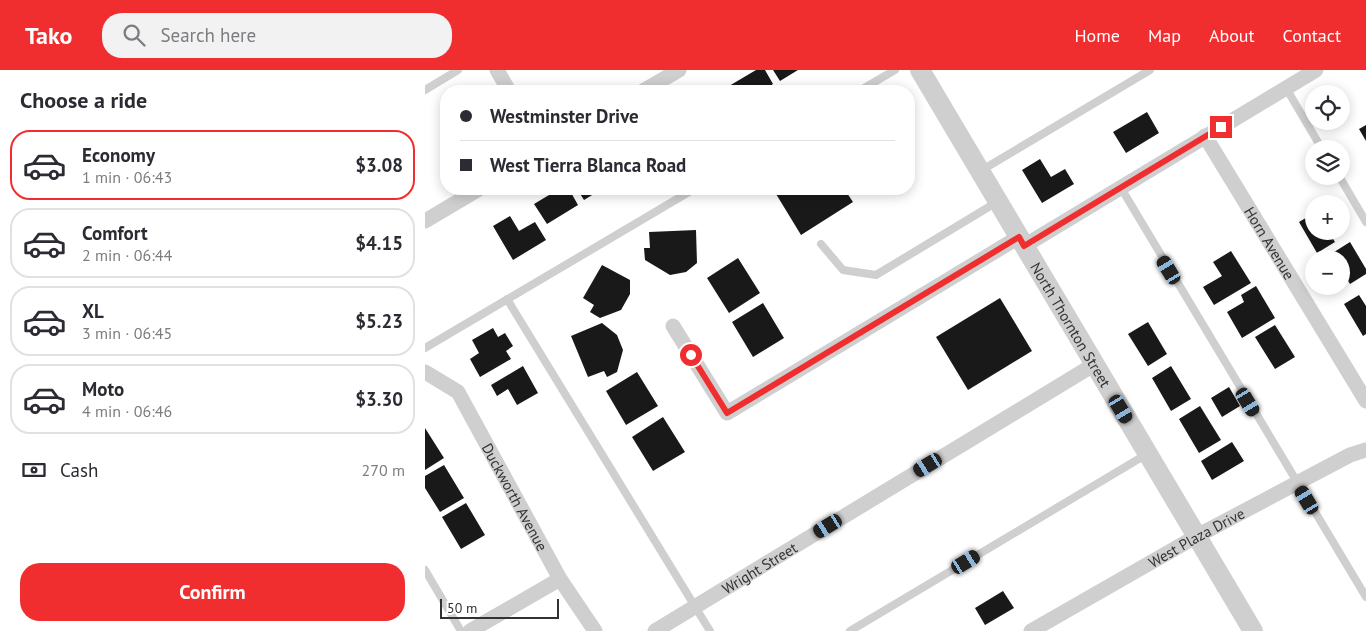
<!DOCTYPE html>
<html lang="en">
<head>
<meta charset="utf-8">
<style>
	:root { --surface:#fff; --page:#f2f2f3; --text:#2b2b33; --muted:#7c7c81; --line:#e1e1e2; --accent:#f02d2f }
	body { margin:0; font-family:"PT Sans",sans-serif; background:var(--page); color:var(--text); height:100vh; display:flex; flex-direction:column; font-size:19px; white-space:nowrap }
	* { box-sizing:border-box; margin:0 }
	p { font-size:16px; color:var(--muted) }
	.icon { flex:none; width:28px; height:28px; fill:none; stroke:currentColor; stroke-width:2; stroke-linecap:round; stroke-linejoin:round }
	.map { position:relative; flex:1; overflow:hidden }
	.side { display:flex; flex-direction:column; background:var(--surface); width:425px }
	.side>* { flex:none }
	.banner { position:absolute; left:15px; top:15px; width:475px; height:110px; border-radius:20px; box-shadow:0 2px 12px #0003; display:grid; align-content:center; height:110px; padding:0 20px; background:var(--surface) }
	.fabs { position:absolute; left:880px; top:15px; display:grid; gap:10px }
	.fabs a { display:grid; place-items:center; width:45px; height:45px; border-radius:50%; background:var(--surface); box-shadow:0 2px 12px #0003; font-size:25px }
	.scale { position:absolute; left:15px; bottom:12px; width:119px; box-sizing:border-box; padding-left:5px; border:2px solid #323232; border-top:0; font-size:14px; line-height:18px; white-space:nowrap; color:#323232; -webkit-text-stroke:4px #fff; paint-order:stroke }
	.end { position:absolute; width:22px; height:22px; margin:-11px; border:6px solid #f02d2f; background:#fff; box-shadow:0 0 0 2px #fff }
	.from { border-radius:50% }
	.car { position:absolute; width:15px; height:30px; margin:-15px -8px; border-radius:6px; box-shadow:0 0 4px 1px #0007; background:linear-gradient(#222 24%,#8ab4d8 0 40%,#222 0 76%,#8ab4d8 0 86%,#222 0) }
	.banner b { display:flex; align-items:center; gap:18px; height:48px; font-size:19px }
	.banner b+b { border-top:1px solid var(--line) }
	.banner i { width:12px; height:12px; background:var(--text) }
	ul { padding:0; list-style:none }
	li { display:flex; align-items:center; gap:15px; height:70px; margin:0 10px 8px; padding:0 10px; border:2px solid var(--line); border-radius:20px }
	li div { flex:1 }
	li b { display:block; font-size:19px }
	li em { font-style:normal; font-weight:600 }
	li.selected { border-color:var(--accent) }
	li>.icon { width:45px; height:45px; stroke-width:1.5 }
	h2 { padding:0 20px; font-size:22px; line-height:60px }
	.pay { display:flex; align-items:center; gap:12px; height:55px; padding:0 20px; font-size:19px }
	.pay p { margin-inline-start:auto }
	.cta { display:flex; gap:10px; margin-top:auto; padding:10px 20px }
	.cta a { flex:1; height:58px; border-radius:20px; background:var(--accent); color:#fff; font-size:20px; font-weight:600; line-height:58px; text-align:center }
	header { display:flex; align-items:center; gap:30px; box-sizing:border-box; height:70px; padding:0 25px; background:var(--accent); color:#fff }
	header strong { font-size:24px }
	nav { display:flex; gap:28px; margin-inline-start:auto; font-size:18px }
	.search { width:350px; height:45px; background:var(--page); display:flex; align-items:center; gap:12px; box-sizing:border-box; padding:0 18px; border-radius:20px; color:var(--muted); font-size:19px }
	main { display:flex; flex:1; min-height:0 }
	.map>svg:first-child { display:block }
	.building { fill:#191919 }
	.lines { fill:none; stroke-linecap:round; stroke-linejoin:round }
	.service { stroke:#cfcfcf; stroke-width:8 }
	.minor { stroke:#cfcfcf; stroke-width:15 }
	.tertiary { stroke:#cfcfcf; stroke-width:20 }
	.route { stroke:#f02d2f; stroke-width:6 }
	.labels { text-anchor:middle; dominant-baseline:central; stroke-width:5; stroke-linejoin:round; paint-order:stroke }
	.street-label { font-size:15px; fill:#323232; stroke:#fff }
</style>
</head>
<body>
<header>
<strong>Tako</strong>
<div class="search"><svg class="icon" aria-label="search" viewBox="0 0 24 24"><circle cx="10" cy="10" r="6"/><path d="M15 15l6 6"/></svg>Search here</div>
<nav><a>Home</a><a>Map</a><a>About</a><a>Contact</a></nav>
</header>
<main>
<section class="side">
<h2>Choose a ride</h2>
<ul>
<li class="selected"><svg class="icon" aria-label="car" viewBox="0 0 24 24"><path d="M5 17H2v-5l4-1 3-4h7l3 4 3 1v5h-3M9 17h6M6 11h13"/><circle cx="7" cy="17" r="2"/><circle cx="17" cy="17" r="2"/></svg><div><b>Economy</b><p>1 min · 06:43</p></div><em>$3.08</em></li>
<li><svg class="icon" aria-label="car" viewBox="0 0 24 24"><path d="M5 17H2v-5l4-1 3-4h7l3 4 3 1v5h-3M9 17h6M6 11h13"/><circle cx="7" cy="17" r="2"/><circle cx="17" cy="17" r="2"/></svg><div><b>Comfort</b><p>2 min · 06:44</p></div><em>$4.15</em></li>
<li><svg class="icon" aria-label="car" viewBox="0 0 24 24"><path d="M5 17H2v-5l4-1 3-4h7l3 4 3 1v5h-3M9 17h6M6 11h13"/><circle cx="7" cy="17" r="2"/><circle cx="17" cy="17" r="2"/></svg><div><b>XL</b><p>3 min · 06:45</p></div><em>$5.23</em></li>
<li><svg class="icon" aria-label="car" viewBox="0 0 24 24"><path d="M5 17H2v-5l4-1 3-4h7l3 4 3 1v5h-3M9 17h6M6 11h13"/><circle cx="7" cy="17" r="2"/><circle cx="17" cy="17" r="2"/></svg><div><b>Moto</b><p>4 min · 06:46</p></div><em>$3.30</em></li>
</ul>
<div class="pay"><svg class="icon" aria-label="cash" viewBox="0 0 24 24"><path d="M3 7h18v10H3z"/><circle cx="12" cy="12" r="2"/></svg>Cash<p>270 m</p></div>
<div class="cta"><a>Confirm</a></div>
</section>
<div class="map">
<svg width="941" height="561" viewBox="0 0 941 561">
	<rect width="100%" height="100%" fill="#fff"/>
	<path class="building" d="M331 0H340L348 14 337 21H307L304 16Z
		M348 0H373L355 11Z
		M722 42 734 63 701 83 688 62Z
		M941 55V71L934 59Z
		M615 89 626 107 640 99 649 114 617 133 597 100Z
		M134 119H144L153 135 122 154 109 134Z
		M152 119H177L159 130Z
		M348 119H423L420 120 428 132 376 165Z
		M889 143V161H903L910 172 892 183 874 152Z
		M85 146 94 161 110 152 121 170 88 190 68 156Z
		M271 160 272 193 261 202 245 205 220 190 219 178H225L224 162Z
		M925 172 941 199V204L925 214 916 199V189H898Z
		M806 181 826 213 789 235 778 217 797 206 788 192Z
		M313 188 335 223 304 243 282 208Z
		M177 195 205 210V224L196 240 175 248 165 242 169 235 158 228Z
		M831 216 850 248 817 268 802 242 819 232 816 225Z
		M934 225 941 236V264L938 266 919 234Z
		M575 228 607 281 543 320 511 267Z
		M338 233 359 268 328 287 307 252Z
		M723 252 742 284 723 296 703 264Z
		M177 253 192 265 198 280 192 302 182 307 179 301 163 307 146 266Z
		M850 255 870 287 850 299 830 267Z
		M68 258 73 267 80 263 88 276 81 281 86 289 55 307 45 289 54 283 47 270Z
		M98 296 113 323 92 335 83 319 72 326 66 315Z
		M746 296 766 329 746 341 727 308Z
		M212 302 233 336 201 355 181 321Z
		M804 317 815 336 797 347 786 328Z
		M775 336 796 370 774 383 754 349Z
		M238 347 260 382 228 401 207 367Z
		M0 358 19 388 0 400Z
		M807 372 819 391 787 410 776 391Z
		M19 395 39 428 15 442 0 418V406Z
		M41 433 60 465 36 479 17 447Z
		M578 521 589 538 560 555 550 538Z"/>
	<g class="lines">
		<path class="service" d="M861 18 897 79
			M0 20 33 0
			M434 21 470 0
			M557 100 725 0
			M914 106 941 152
			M696 118 941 527
			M396 174 418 200 451 205 572 132
			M82 229 285 561
			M0 278 269 119
			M0 500 36 561
			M425 561 722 384"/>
		<g class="minor">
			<path d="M72 0 84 21"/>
			<path d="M218 21 254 0"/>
			<path id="s1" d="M780 66 941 331"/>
			<path d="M0 151 54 119"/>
			<path d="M599 176 891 0"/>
			<path d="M248 256 302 343 594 167"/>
			<path id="s2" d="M0 302 33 322 135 509 170 561"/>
			<path d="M45 561 135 509"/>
			<path id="s3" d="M230 561 670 294"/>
			<path id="s4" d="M606 561 772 466 925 385 941 380"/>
		</g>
		<path class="tertiary" id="s5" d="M495 0 828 561"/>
	</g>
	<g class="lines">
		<path class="route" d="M266 285 302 343 594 167 599 176 796 57"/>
	</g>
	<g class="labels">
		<g class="street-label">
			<text stroke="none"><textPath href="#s1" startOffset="125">Horn Avenue</textPath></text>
			<text stroke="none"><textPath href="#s5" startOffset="296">North Thornton Street</textPath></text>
			<text stroke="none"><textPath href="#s2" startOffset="158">Duckworth Avenue</textPath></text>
			<text stroke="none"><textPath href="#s4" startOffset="190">West Plaza Drive</textPath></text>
			<text stroke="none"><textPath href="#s3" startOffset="122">Wright Street</textPath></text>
		</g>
	</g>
</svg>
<div class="fabs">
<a><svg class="icon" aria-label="locate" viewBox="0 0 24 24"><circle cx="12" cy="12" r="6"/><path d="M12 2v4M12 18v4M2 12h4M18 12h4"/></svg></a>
<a><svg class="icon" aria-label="layers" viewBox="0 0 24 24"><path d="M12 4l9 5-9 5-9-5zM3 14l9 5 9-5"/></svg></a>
<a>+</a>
<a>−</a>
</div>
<div class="scale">50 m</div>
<i class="end from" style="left:266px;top:285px"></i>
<i class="end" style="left:796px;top:57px"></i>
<i class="car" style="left:744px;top:200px;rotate:329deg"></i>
<i class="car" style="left:823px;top:332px;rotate:149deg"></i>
<i class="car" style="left:696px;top:339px;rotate:149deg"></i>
<i class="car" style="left:503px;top:395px;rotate:239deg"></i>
<i class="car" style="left:882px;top:430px;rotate:329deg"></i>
<i class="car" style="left:403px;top:456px;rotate:239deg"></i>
<i class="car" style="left:541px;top:492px;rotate:59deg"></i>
<div class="banner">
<b><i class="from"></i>Westminster Drive</b>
<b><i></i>West Tierra Blanca Road</b>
</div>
</div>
</main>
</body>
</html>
